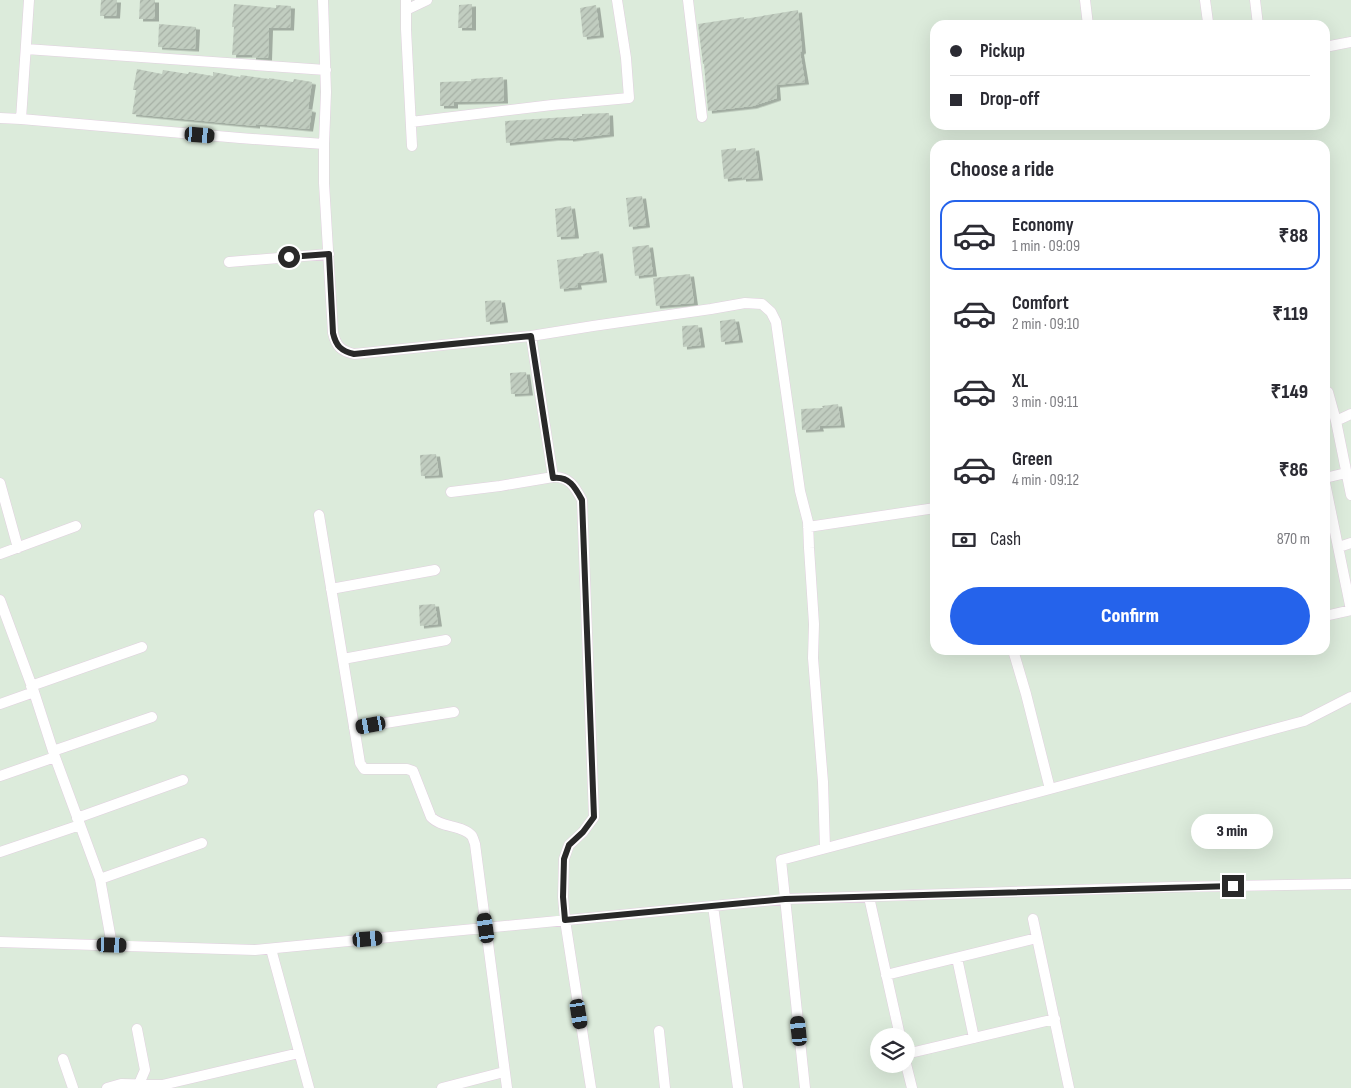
<!DOCTYPE html>
<html lang="en">
<head>
<meta charset="utf-8">
<style>
	:root { --surface:#fff; --page:#f7f7f7; --text:#2b2b33; --muted:#7c7c81; --line:#e1e1e2; --accent:#2563eb }
	body { margin:0; font-family:"Sofia Sans Condensed",sans-serif; background:var(--page); color:var(--text); height:100vh; display:flex; flex-direction:column; font-size:19px; white-space:nowrap }
	* { box-sizing:border-box; margin:0 }
	p { font-size:16px; color:var(--muted) }
	.icon { flex:none; width:28px; height:28px; fill:none; stroke:currentColor; stroke-width:2; stroke-linecap:round; stroke-linejoin:round }
	.map { position:relative; flex:1; overflow:hidden }
	.drawer { position:absolute; left:930px; top:140px; width:400px; height:515px; display:flex; flex-direction:column; background:var(--surface); border-radius:15px; box-shadow:0 5px 20px #0002 }
	.drawer>* { flex:none }
	.guide { position:absolute; left:930px; top:20px; width:400px; height:110px; border-radius:15px; box-shadow:0 5px 20px #0002; display:grid; align-content:center; height:110px; padding:0 20px; background:var(--surface) }
	.controls { position:absolute; left:870px; top:1028px; display:grid; gap:10px }
	.controls a { display:grid; place-items:center; width:45px; height:45px; border-radius:50%; background:var(--surface); box-shadow:0 5px 20px #0002; font-size:25px }
	.end { position:absolute; width:22px; height:22px; margin:-11px; border:6px solid #292929; background:#fff; box-shadow:0 0 0 2px #fff }
	.from { border-radius:50% }
	.bubble { position:absolute; height:35px; border-radius:18px; background:var(--surface); box-shadow:0 5px 20px #0002; font-size:16px; font-weight:800; line-height:35px; text-align:center }
	.car { position:absolute; width:15px; height:30px; margin:-15px -8px; border-radius:6px; box-shadow:0 0 4px 1px #0007; background:linear-gradient(#222 24%,#8ab4d8 0 40%,#222 0 76%,#8ab4d8 0 86%,#222 0) }
	.guide b { display:flex; align-items:center; gap:18px; height:48px; font-size:19px }
	.guide b+b { border-top:1px solid var(--line) }
	.guide i { width:12px; height:12px; background:var(--text) }
	ul { padding:0; list-style:none }
	li { display:flex; align-items:center; gap:15px; height:70px; margin:0 10px 8px; padding:0 10px; border:2px solid transparent; border-radius:15px }
	li div { flex:1 }
	li b { display:block; font-size:19px }
	li em { font-style:normal; font-weight:800 }
	li.active { border-color:var(--accent) }
	li>.icon { width:45px; height:45px; stroke-width:1.5 }
	h2 { padding:0 20px; font-size:22px; line-height:60px }
	.pay { display:flex; align-items:center; gap:12px; height:55px; padding:0 20px; font-size:19px }
	.pay p { margin-inline-start:auto }
	.primary-button { display:flex; gap:10px; margin-top:auto; padding:10px 20px }
	.primary-button a { flex:1; height:58px; border-radius:30px; background:var(--accent); color:#fff; font-size:20px; font-weight:800; line-height:58px; text-align:center }
	.map>svg:first-child { display:block }
	.building { fill:url(#building-hatch); filter:url(#shadow) }
	.lines { fill:none; stroke-linecap:round; stroke-linejoin:round }
	.minor-casing { stroke:#e1d0df; stroke-width:11 }
	.minor { stroke:#fff; stroke-width:10 }
	.route { stroke:#292929; stroke-width:6 }
</style>
</head>
<body>
<div class="map">
<svg width="1351" height="1088" viewBox="0 0 1351 1088">
	<defs>
		<pattern id="building-hatch" width="6" height="6" patternUnits="userSpaceOnUse" patternTransform="scale(1.25)"><rect width="6" height="6" fill="#c1cdc0"/><path d="M-1 1l2-2M0 6l6-6M5 7l2-2" fill="none" stroke="#a6b0a5"/></pattern>
		<filter id="shadow"><feDropShadow dx="4" dy="2.5" stdDeviation="0" flood-color="#0004"/></filter>
	</defs>
	<rect width="100%" height="100%" fill="#dcebdb"/>
	<path class="building" d="M101 0H117L116 16H100Z
		M140 0H155V19H139Z
		M234 4 276 8V5L291 6 290 28H269L268 58 252 57V55H232L234 27H232Z
		M472 4V28H458L459 5Z
		M596 5 600 35 583 37 580 8Z
		M798 10 802 51 800 52 805 82 776 85 777 98 753 106 708 111 704 64H703L698 24 744 17V19Z
		M159 24 196 27 195 49 158 47Z
		M137 69 162 74 163 70 188 74 189 72 213 76V72L240 77 241 75 269 79V78L293 82 294 79 312 82 308 109 312 110 309 129 256 124V126L132 114 136 90H133Z
		M503 77 504 101 454 102V106H440V82L471 81V79Z
		M609 113 610 134 569 139V138H554L506 143 505 121 582 116V114Z
		M736 148V151L755 148 759 178 742 179V177L724 179 721 150Z
		M642 196 646 225 629 227 626 198Z
		M571 206 575 236 557 237 555 209Z
		M649 245 653 274 635 276 632 247Z
		M599 251 603 280 577 283 578 287 560 289 557 260 583 256V254Z
		M690 274 694 303 656 306 653 278Z
		M501 300 504 320 486 322 485 301Z
		M735 319 739 340 721 342 720 321Z
		M698 325 701 345 683 347 682 326Z
		M526 372 529 393 511 394 510 373Z
		M838 404 841 425 819 426 820 429 802 430 801 409 823 408 822 406Z
		M436 454 439 475 421 476 420 455Z
		M435 604 438 624 420 626 419 605Z"/>
	<g class="lines">
		<g class="minor-casing">
			<path id="minor" d="M323 0 326 92 324 144V183L333 333C336 346 341 351 354 354L531 336 593 326 711 309 745 303 762 304 771 312 776 322 800 491 808 522 809 548 814 624 813 658 823 782 825 848
				M406 0V29L412 146
				M688 0 702 117
				M1085 0 1088 25
				M1205 0 1208 22
				M1255 0 1258 25
				M406 10 427 0
				M1325 47 1351 42
				M26 49 326 70
				M0 118 21 119 29 0
				M21 119 240 138 324 144
				M411 122 552 105 629 98 626 58 617 0
				M229 262 329 254
				M531 336 553 477C569 476 575 487 582 500L594 817 583 832 569 845 564 859 563 897 565 920 591 1088
				M1328 392 1336 421 1351 495
				M1336 421 1351 414
				M1325 478 1346 473
				M0 483 18 548
				M1325 483 1351 610
				M451 492 500 486 553 477
				M319 515 360 763 364 769H407L413 771 431 817C441 828 463 825 472 836 473 838 474 841 475 844L507 1088
				M808 527 935 508
				M1339 547 1351 543
				M0 554 76 526
				M331 589 435 570
				M0 600 34 692 55 757 100 879 112 945
				M1325 616 1351 610
				M1013 650 1026 694 1050 789
				M343 659 446 640
				M31 686 142 647
				M0 704 34 692
				M354 728 454 712
				M53 751 152 717
				M0 776 55 757
				M77 818 183 780
				M0 852 80 825
				M100 879 202 843
				M869 897 900 1036
				M713 906 738 1088
				M1033 919 1069 1088
				M0 942 255 950 785 899 1173 887 1351 884
				M271 949 309 1088
				M957 958 974 1038
				M886 975 1037 938
				M137 1029 145 1070 139 1084
				M659 1031 665 1088
				M906 1054 1055 1019
				M63 1059 73 1088
				M906 1064 912 1088
				M107 1088 121 1084 162 1085 299 1053
				M442 1088 504 1072
				M805 1088 781 860 1050 789 1304 721 1351 697"/>
		</g>
		<use href="#minor" class="minor"/>
	</g>
	<g class="lines">
		<path class="route" d="M289 257 329 254 333 333C336 346 341 351 354 354L531 336 553 478C569 476 575 487 582 500L594 817 583 832 569 845 564 859 563 897 565 920 785 899 1233 886"/>
	</g>
</svg>
<div class="controls">
<a><svg class="icon" aria-label="layers" viewBox="0 0 24 24"><path d="M12 4l9 5-9 5-9-5zM3 14l9 5 9-5"/></svg></a>
</div>
<i class="end from" style="left:289px;top:257px"></i>
<i class="end" style="left:1233px;top:886px"></i>
<div class="bubble" style="left:1191px;top:814px;width:82px">3 min</div>
<i class="car" style="left:200px;top:135px;rotate:95deg"></i>
<i class="car" style="left:371px;top:725px;rotate:260deg"></i>
<i class="car" style="left:486px;top:928px;rotate:352deg"></i>
<i class="car" style="left:368px;top:939px;rotate:85deg"></i>
<i class="car" style="left:112px;top:945px;rotate:92deg"></i>
<i class="car" style="left:579px;top:1014px;rotate:171deg"></i>
<i class="car" style="left:799px;top:1031px;rotate:354deg"></i>
<div class="guide">
<b><i class="from"></i>Pickup</b>
<b><i></i>Drop-off</b>
</div>
<section class="drawer">
<h2>Choose a ride</h2>
<ul>
<li class="active"><svg class="icon" aria-label="car" viewBox="0 0 24 24"><path d="M5 17H2v-5l4-1 3-4h7l3 4 3 1v5h-3M9 17h6M6 11h13"/><circle cx="7" cy="17" r="2"/><circle cx="17" cy="17" r="2"/></svg><div><b>Economy</b><p>1 min · 09:09</p></div><em>₹88</em></li>
<li><svg class="icon" aria-label="car" viewBox="0 0 24 24"><path d="M5 17H2v-5l4-1 3-4h7l3 4 3 1v5h-3M9 17h6M6 11h13"/><circle cx="7" cy="17" r="2"/><circle cx="17" cy="17" r="2"/></svg><div><b>Comfort</b><p>2 min · 09:10</p></div><em>₹119</em></li>
<li><svg class="icon" aria-label="car" viewBox="0 0 24 24"><path d="M5 17H2v-5l4-1 3-4h7l3 4 3 1v5h-3M9 17h6M6 11h13"/><circle cx="7" cy="17" r="2"/><circle cx="17" cy="17" r="2"/></svg><div><b>XL</b><p>3 min · 09:11</p></div><em>₹149</em></li>
<li><svg class="icon" aria-label="car" viewBox="0 0 24 24"><path d="M5 17H2v-5l4-1 3-4h7l3 4 3 1v5h-3M9 17h6M6 11h13"/><circle cx="7" cy="17" r="2"/><circle cx="17" cy="17" r="2"/></svg><div><b>Green</b><p>4 min · 09:12</p></div><em>₹86</em></li>
</ul>
<div class="pay"><svg class="icon" aria-label="cash" viewBox="0 0 24 24"><path d="M3 7h18v10H3z"/><circle cx="12" cy="12" r="2"/></svg>Cash<p>870 m</p></div>
<div class="primary-button"><a>Confirm</a></div>
</section>
</div>
</body>
</html>
